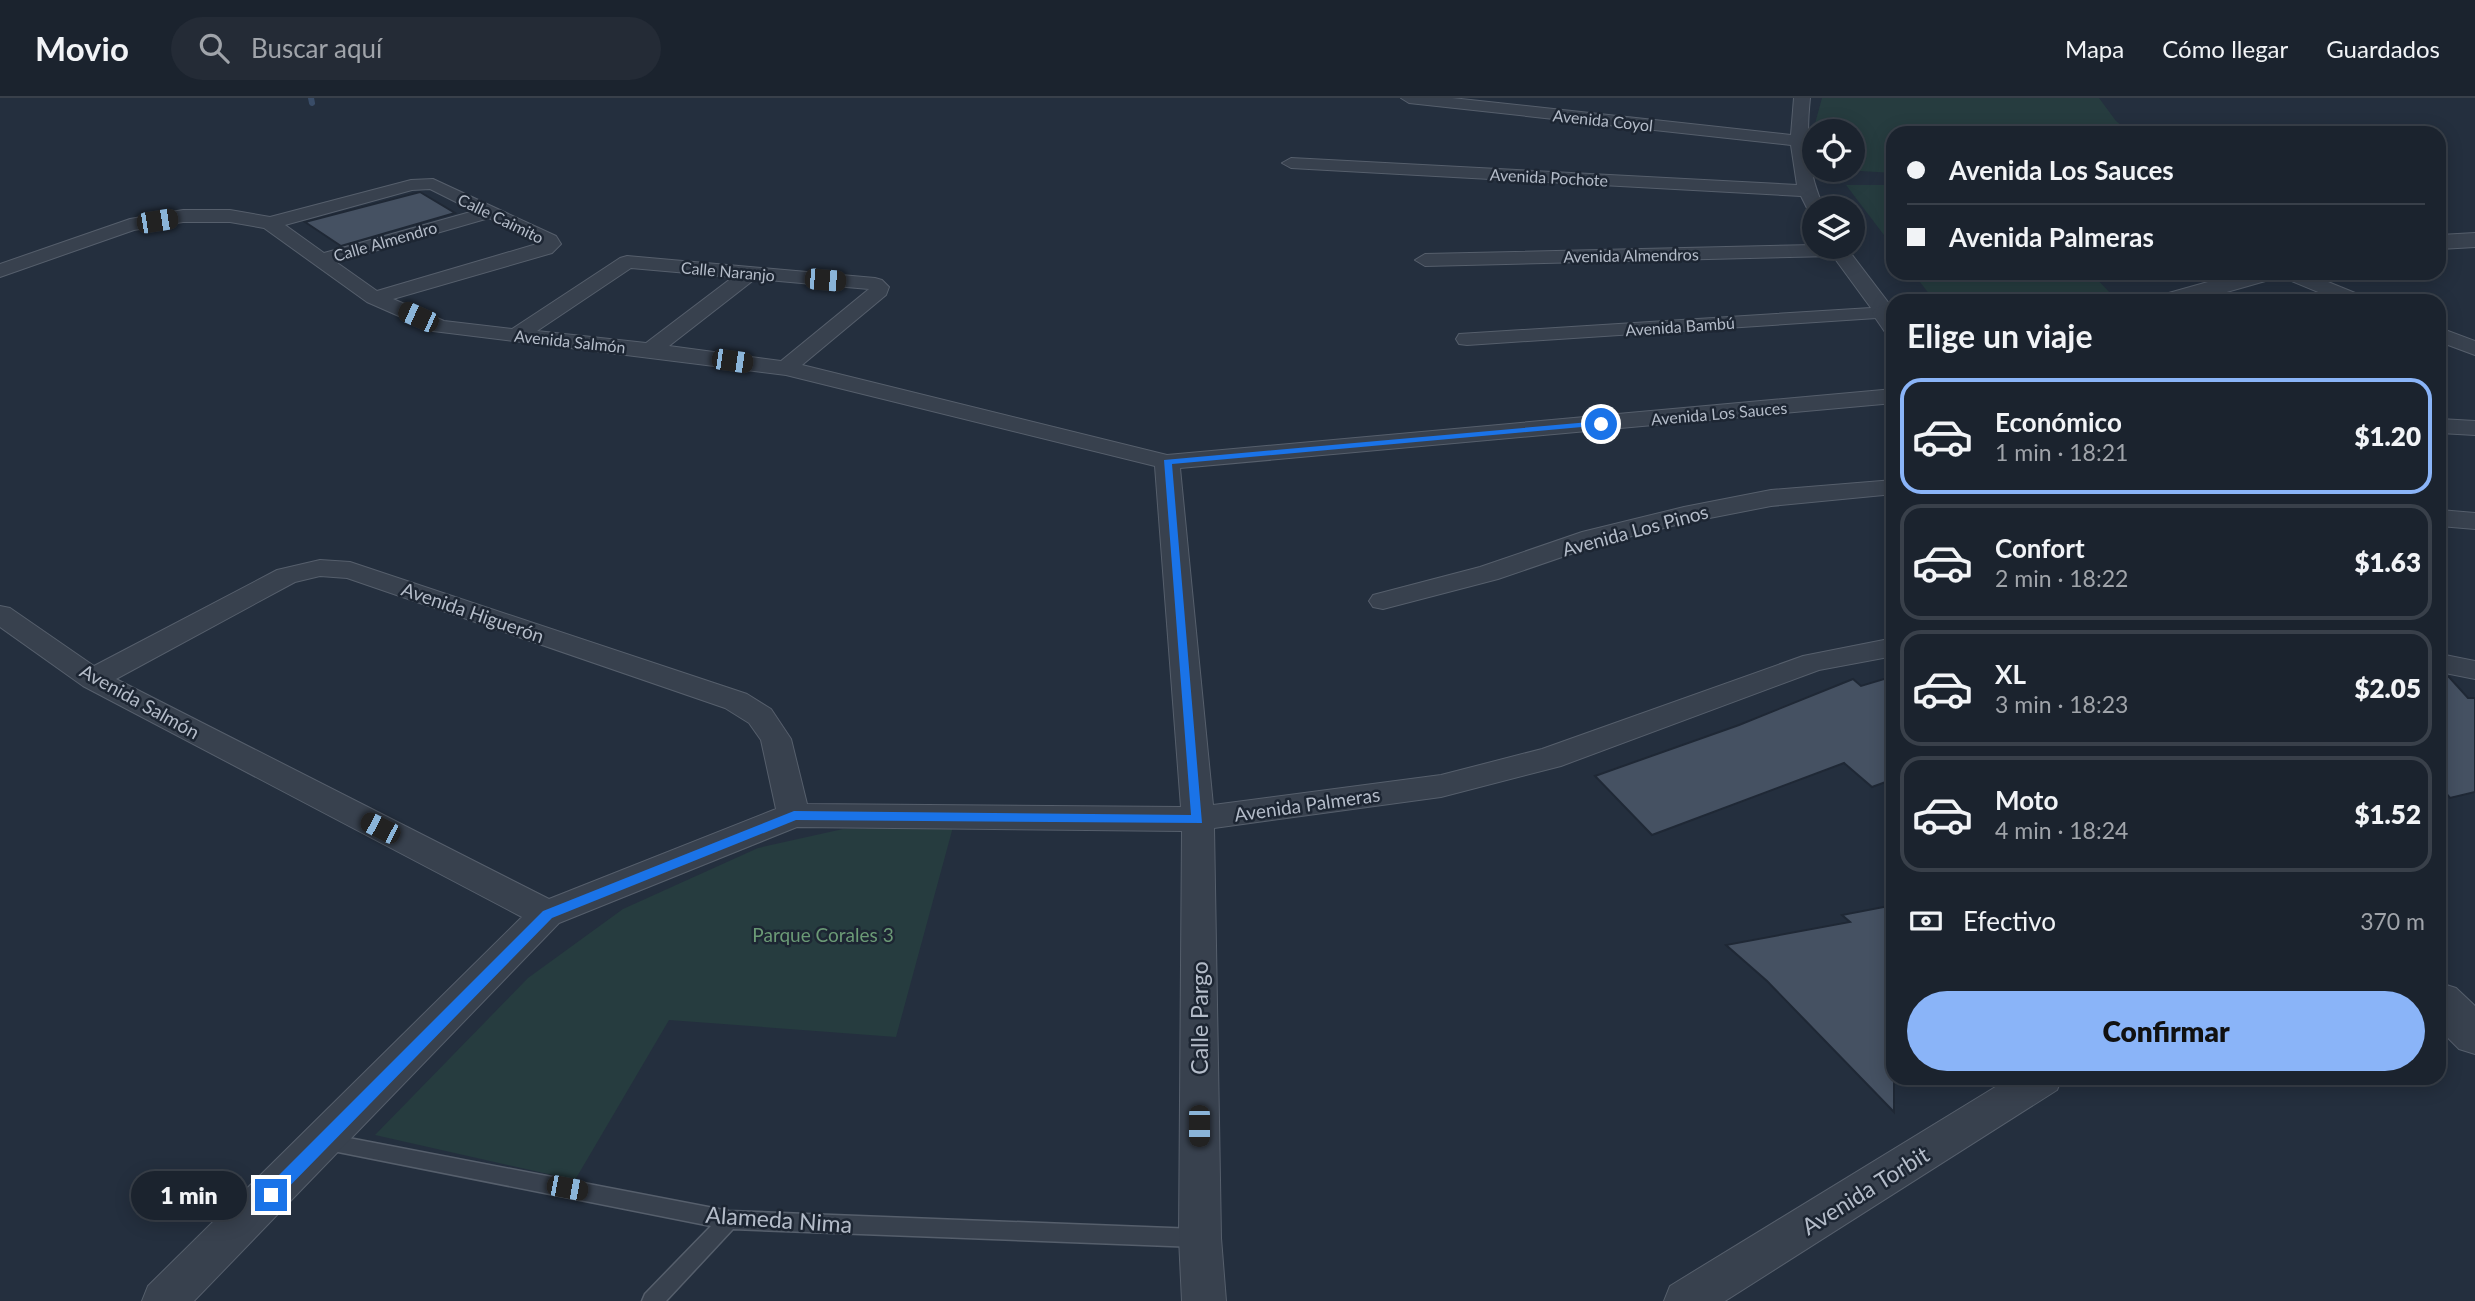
<!DOCTYPE html>
<html lang="es">
<head>
<meta charset="utf-8">
<style>
	:root { --surface:#1b232e; --page:#242b36; --text:#f1f3f6; --muted:#a0a4aa; --line:#39404a; --accent:#8ab4f8 }
	body { margin:0; font-family:Lato,sans-serif; background:var(--page); color:var(--text); height:100vh; display:flex; flex-direction:column; font-size:26px; white-space:nowrap }
	* { box-sizing:border-box; margin:0 }
	p { font-size:23px; color:var(--muted) }
	.icon { flex:none; width:38px; height:38px; fill:none; stroke:currentColor; stroke-width:2; stroke-linecap:round; stroke-linejoin:round }
	.map { position:relative; flex:1; overflow:hidden }
	.panel { position:absolute; left:1886px; top:196px; width:560px; height:791px; display:flex; flex-direction:column; background:var(--surface); border-radius:21px; box-shadow:0 4px 18px #0003,0 0 0 2px var(--line) }
	.panel>* { flex:none }
	.top-card { position:absolute; left:1886px; top:28px; width:560px; height:154px; border-radius:21px; box-shadow:0 4px 18px #0003,0 0 0 2px var(--line); display:grid; align-content:center; height:154px; padding:0 21px; background:var(--surface) }
	.buttons { position:absolute; left:1802px; top:21px; display:grid; gap:14px }
	.buttons a { display:grid; place-items:center; width:63px; height:63px; border-radius:50%; background:var(--surface); box-shadow:0 4px 18px #0003,0 0 0 2px var(--line); font-size:35px }
	.end { position:absolute; width:32px; height:32px; margin:-16px; border:9px solid #1a73e8; background:#fff; box-shadow:0 0 0 4px #fff }
	.from { border-radius:50% }
	.bubble { position:absolute; height:49px; border-radius:24px; background:var(--surface); box-shadow:0 4px 18px #0003,0 0 0 2px var(--line); font-size:23px; font-weight:800; line-height:49px; text-align:center }
	.car { position:absolute; width:21px; height:42px; margin:-21px -10px; border-radius:9px; box-shadow:0 0 5px 2px #0007; background:linear-gradient(#222 24%,#8ab4d8 0 40%,#222 0 76%,#8ab4d8 0 86%,#222 0) }
	.top-card b { display:flex; align-items:center; gap:24px; height:66px; font-size:26px }
	.top-card b+b { border-top:2px solid var(--line) }
	.top-card i { width:18px; height:18px; background:var(--text) }
	ul { padding:0; list-style:none }
	li { display:flex; align-items:center; gap:21px; height:116px; margin:0 14px 10px; padding:0 7px; border:4px solid var(--line); border-radius:21px }
	li div { flex:1 }
	li b { display:block; font-size:26px }
	li em { font-style:normal; font-weight:800 }
	li.on { border-color:var(--accent) }
	li>.icon { width:63px; height:63px; stroke-width:1.5 }
	h2 { padding:0 21px; font-size:32px; line-height:84px }
	.pay { display:flex; align-items:center; gap:18px; height:77px; padding:0 21px; font-size:26px }
	.pay p { margin-inline-start:auto }
	.button { display:flex; gap:14px; margin-top:auto; padding:14px 21px }
	.button a { flex:1; height:80px; border-radius:42px; background:var(--accent); color:#111; font-size:28px; font-weight:800; line-height:80px; text-align:center }
	header { display:flex; align-items:center; gap:42px; box-sizing:border-box; height:98px; padding:0 35px; background:var(--surface); border-bottom:2px solid var(--line) }
	header strong { font-size:33px }
	nav { display:flex; gap:38px; margin-inline-start:auto; font-size:24px }
	.search { width:490px; height:63px; background:var(--page); display:flex; align-items:center; gap:18px; box-sizing:border-box; padding:0 24px; border-radius:38px; color:var(--muted); font-size:26px }
	.map>svg:first-child { display:block }
	.green { fill:#263c3f }
	.lines { fill:none; stroke-linecap:round; stroke-linejoin:round }
	.stream { stroke:#394c67; stroke-width:6 }
	.building { fill:#455162; stroke:#1f2835; stroke-width:2 }
	.service-casing { stroke:#565f6c; stroke-width:3 }
	.minor-casing { stroke:#565f6c; stroke-width:2 }
	.tertiary-casing { stroke:#565f6c; stroke-width:2 }
	.service { fill:#38414e; fill-rule:evenodd }
	.minor { fill:#38414e; fill-rule:evenodd }
	.tertiary { fill:#38414e; fill-rule:evenodd }
	.route { fill:#1a73e8 }
	.labels { text-anchor:middle; dominant-baseline:central; stroke-width:5; stroke-linejoin:round; paint-order:stroke }
	.far-street-label { font-size:16px; fill:#b4bcc9; stroke:#1d2633 }
	.street-label { font-size:19px; fill:#b4bcc9; stroke:#1d2633 }
	.park-label { font-size:19px; fill:#6b9a76; stroke:#1d2633 }
	.near-street-label { font-size:23px; fill:#b4bcc9; stroke:#1d2633 }
</style>
</head>
<body>
<header>
<strong>Movio</strong>
<div class="search"><svg class="icon" aria-label="search" viewBox="0 0 24 24"><circle cx="10" cy="10" r="6"/><path d="M15 15l6 6"/></svg>Buscar aquí</div>
<nav><a>Mapa</a><a>Cómo llegar</a><a>Guardados</a></nav>
</header>
<div class="map">
<svg width="2475" height="1203" viewBox="0 0 2475 1203">
	<rect width="100%" height="100%" fill="#242f3e"/>
	<path class="green" d="M1822 0H2099L2116 23 2131 35H1894L1893 75 1844 72H1853V33H1815V52L1810 44Z
		M1846 87H1893V149Z
		M1913 175H2091L2114 199 1930 197Z
		M953 729 896 939 669 922 575 1082 375 1037 528 880 623 811 758 750 843 731Z"/>
	<g class="lines">
		<path class="stream" d="M311 0 312 5"/>
	</g>
	<path class="building" d="M420 94 455 115 341 148 305 124Z
		M2440 577 2449 579 2468 600H2475V694L2450 700 2440 688Z
		M1894 578V681L1872 689 1844 665 1652 737 1595 678 1739 627 1853 581 1861 588Z
		M1894 807V1014L1767 883 1726 847 1850 824 1842 817Z"/>
	<g class="lines">
		<g class="service-casing">
			<path id="service" d="M328 1036 729 1113 1196 1131 1203 1133 1206 1140 1203 1147 1196 1149 733 1131 666 1203H642L645 1196 711 1128 328 1052 321 1050 319 1044 321 1038Z"/>
		</g>
		<g class="minor-casing">
			<path id="minor" d="M1401 0H1452L1791 37 1794 0H1810C1806 39 1807 74 1824 110H1815V115L1809 114 1801 98 1291 70 1282 65 1291 60 1797 87 1791 47 1409 5Z
				M433 81 556 138 561 146 552 155 393 201 444 223 512 231 620 160 627 158 875 180 882 182 889 189 886 197 802 267 1167 357 1894 291V305L1180 370 1213 707 1441 677 1542 651 1803 558 1894 540V558L1819 572 1561 668 1441 699 1214 730 1221 1140 1226 1203H1182L1179 1140 1182 733 797 729 559 825 194 1203H142L148 1188 522 819 83 588 0 529V508L10 510 94 568 277 472 320 462 350 464 747 596 771 611 791 641 807 706 1181 709 1155 368 786 277 433 233 367 204 264 130 230 124H183L134 132 0 179V166L130 121 183 112H230L270 119 411 82ZM430 91 474 113 324 155 285 127 412 92ZM489 120 540 145 377 193 336 164ZM631 170 733 179 646 245 537 233ZM755 181 869 191 781 263 669 248ZM320 478 347 480 725 610 749 625 761 642 776 711 549 801 116 581 295 484Z
				M1815 147 1846 149 1894 212 1892 219 1467 247 1459 246 1456 241 1459 236 1871 210 1833 158 1425 168 1415 162 1425 156Z
				M2279 175H2306L2365 199 2368 203H2340L2282 179Z
				M2440 230 2475 243V257L2440 244Z
				M2440 321 2475 323V337L2440 335Z
				M1894 382V396L1771 408 1684 425 1600 446 1498 481 1383 511 1373 509 1369 503 1373 497 1480 469 1582 434 1684 409 1771 392Z
				M2440 412 2475 415V431L2440 428Z
				M2440 556 2475 563V581L2440 574Z
				M2010 980H2062L2057 992 1725 1203H1664L1670 1188Z"/>
		</g>
		<g class="tertiary-casing">
			<path id="tertiary" d="M2475 135V149L2440 151V137Z
				M2240 175H2279L2276 180 2195 203H2154L2158 198Z
				M1885 207 1894 209V236L1885 234 1872 215 1876 210Z
				M2440 885 2456 890 2475 908V956L2459 951 2440 932Z"/>
		</g>
		<use href="#service" class="service"/>
		<use href="#minor" class="minor"/>
		<use href="#tertiary" class="tertiary"/>
	</g>
	<path class="route" d="M1601 323 1606 326 1604 327 1172 366 1202 725 796 722 552 820 276 1102 271 1104 265 1102 263 1097 265 1091 543 813 794 713 1191 717 1164 362Z"/>
	<g class="labels">
		<g class="far-street-label">
			<text transform="translate(1603 22) rotate(6)">Avenida Coyol</text>
			<text transform="translate(1549 79) rotate(3)">Avenida Pochote</text>
			<text transform="translate(501 120) rotate(26)">Calle Caimito</text>
			<text transform="translate(385 143) rotate(-16)">Calle Almendro</text>
			<text transform="translate(1631 157) rotate(-1)">Avenida Almendros</text>
			<text transform="translate(728 173) rotate(5)">Calle Naranjo</text>
			<text transform="translate(1680 228) rotate(-4)">Avenida Bambú</text>
			<text transform="translate(570 243) rotate(6)">Avenida Salmón</text>
			<text transform="translate(1719 315) rotate(-5)">Avenida Los Sauces</text>
		</g>
		<g class="street-label">
			<text transform="translate(1635 432) rotate(-15)">Avenida Los Pinos</text>
			<text transform="translate(473 514) rotate(19)">Avenida Higuerón</text>
			<text transform="translate(140 603) rotate(29)">Avenida Salmón</text>
			<text transform="translate(1307 706) rotate(-8)">Avenida Palmeras</text>
		</g>
		<g class="park-label">
			<text x="823" y="836">Parque Corales 3</text>
		</g>
		<g class="near-street-label">
			<text transform="translate(1199 920) rotate(-90)">Calle Pargo</text>
			<text transform="translate(1865 1092) rotate(-32)">Avenida Torbit</text>
			<text transform="translate(779 1121) rotate(4)">Alameda Nima</text>
		</g>
	</g>
</svg>
<div class="buttons">
<a><svg class="icon" aria-label="locate" viewBox="0 0 24 24"><circle cx="12" cy="12" r="6"/><path d="M12 2v4M12 18v4M2 12h4M18 12h4"/></svg></a>
<a><svg class="icon" aria-label="layers" viewBox="0 0 24 24"><path d="M12 4l9 5-9 5-9-5zM3 14l9 5 9-5"/></svg></a>
</div>
<i class="end from" style="left:1601px;top:326px"></i>
<i class="end" style="left:271px;top:1097px"></i>
<div class="bubble" style="left:131px;top:1073px;width:116px">1 min</div>
<i class="car" style="left:157px;top:123px;rotate:81deg"></i>
<i class="car" style="left:825px;top:182px;rotate:95deg"></i>
<i class="car" style="left:418px;top:219px;rotate:294deg"></i>
<i class="car" style="left:732px;top:263px;rotate:98deg"></i>
<i class="car" style="left:380px;top:730px;rotate:297deg"></i>
<i class="car" style="left:1199px;top:1028px;rotate:180deg"></i>
<i class="car" style="left:567px;top:1090px;rotate:101deg"></i>
<div class="top-card">
<b><i class="from"></i>Avenida Los Sauces</b>
<b><i></i>Avenida Palmeras</b>
</div>
<section class="panel">
<h2>Elige un viaje</h2>
<ul>
<li class="on"><svg class="icon" aria-label="car" viewBox="0 0 24 24"><path d="M5 17H2v-5l4-1 3-4h7l3 4 3 1v5h-3M9 17h6M6 11h13"/><circle cx="7" cy="17" r="2"/><circle cx="17" cy="17" r="2"/></svg><div><b>Económico</b><p>1 min · 18:21</p></div><em>$1.20</em></li>
<li><svg class="icon" aria-label="car" viewBox="0 0 24 24"><path d="M5 17H2v-5l4-1 3-4h7l3 4 3 1v5h-3M9 17h6M6 11h13"/><circle cx="7" cy="17" r="2"/><circle cx="17" cy="17" r="2"/></svg><div><b>Confort</b><p>2 min · 18:22</p></div><em>$1.63</em></li>
<li><svg class="icon" aria-label="car" viewBox="0 0 24 24"><path d="M5 17H2v-5l4-1 3-4h7l3 4 3 1v5h-3M9 17h6M6 11h13"/><circle cx="7" cy="17" r="2"/><circle cx="17" cy="17" r="2"/></svg><div><b>XL</b><p>3 min · 18:23</p></div><em>$2.05</em></li>
<li><svg class="icon" aria-label="car" viewBox="0 0 24 24"><path d="M5 17H2v-5l4-1 3-4h7l3 4 3 1v5h-3M9 17h6M6 11h13"/><circle cx="7" cy="17" r="2"/><circle cx="17" cy="17" r="2"/></svg><div><b>Moto</b><p>4 min · 18:24</p></div><em>$1.52</em></li>
</ul>
<div class="pay"><svg class="icon" aria-label="cash" viewBox="0 0 24 24"><path d="M3 7h18v10H3z"/><circle cx="12" cy="12" r="2"/></svg>Efectivo<p>370 m</p></div>
<div class="button"><a>Confirmar</a></div>
</section>
</div>
</body>
</html>
